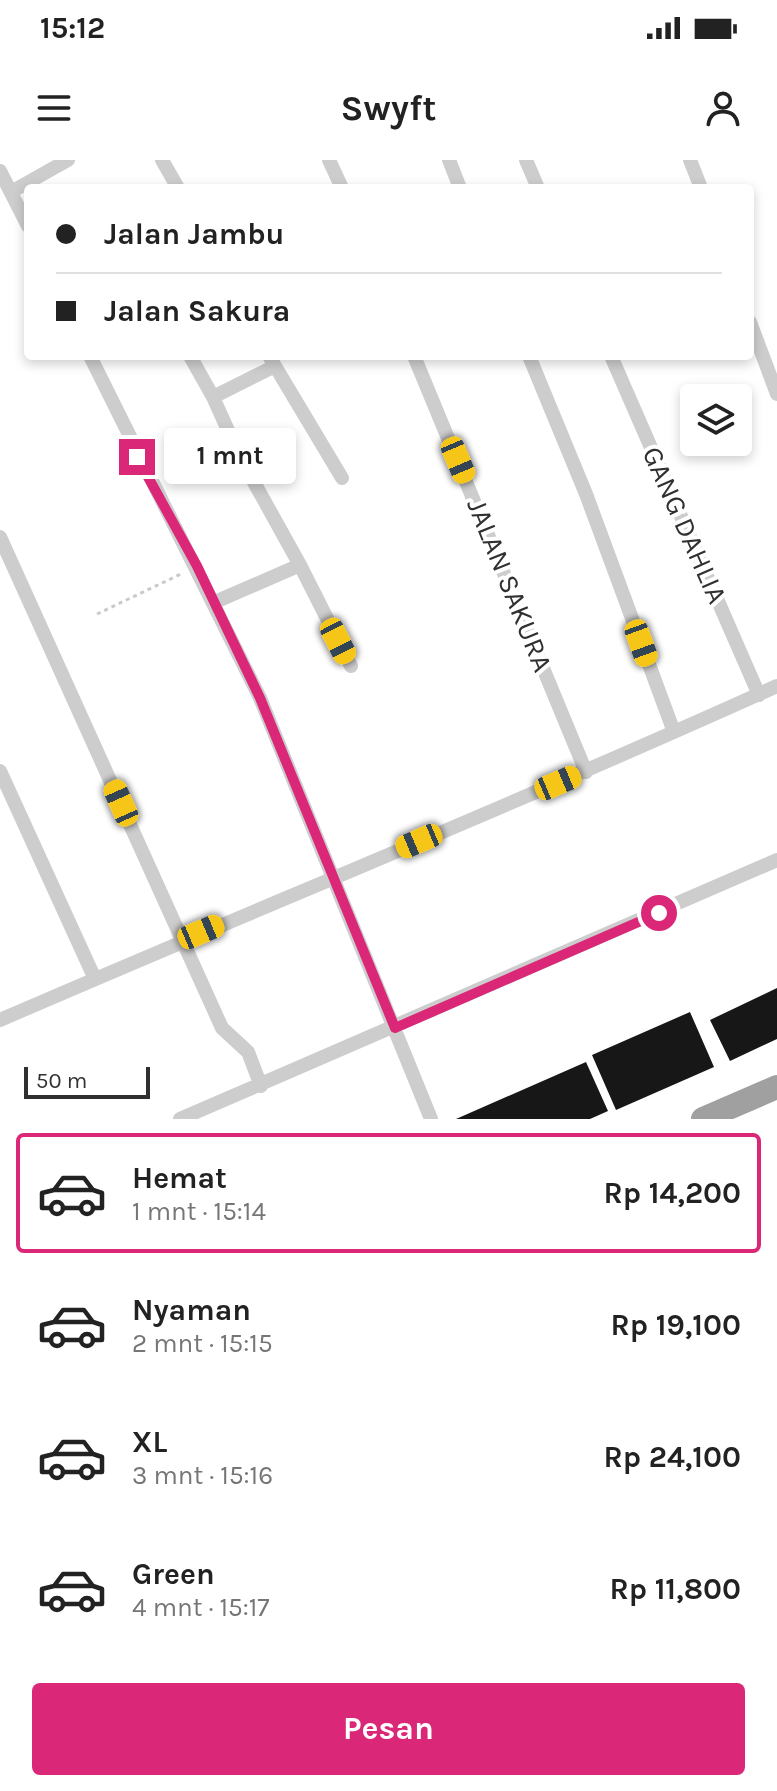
<!DOCTYPE html>
<html lang="id">
<head>
<meta charset="utf-8">
<style>
	:root { --surface:#fff; --page:#f2f2f2; --text:#222; --muted:#767676; --line:#e0e0e0; --accent:#db2777 }
	body { margin:0; font-family:Karla,sans-serif; background:var(--page); color:var(--text); height:100vh; display:flex; flex-direction:column; font-size:30px; white-space:nowrap }
	* { box-sizing:border-box; margin:0 }
	p { font-size:26px; color:var(--muted) }
	.icon { flex:none; width:44px; height:44px; fill:none; stroke:currentColor; stroke-width:2; stroke-linecap:round; stroke-linejoin:round }
	.map { position:relative; height:959px; overflow:hidden }
	.sheet { display:flex; flex-direction:column; background:var(--surface); flex:1 }
	.sheet>* { flex:none }
	.banner { position:absolute; left:24px; top:24px; width:730px; height:176px; border-radius:8px; box-shadow:0 4px 12px #0003; display:grid; align-content:center; height:176px; padding:0 32px; background:var(--surface) }
	.fabs { position:absolute; left:680px; top:224px; display:grid; gap:16px }
	.fabs a { display:grid; place-items:center; width:72px; height:72px; border-radius:8px; background:var(--surface); box-shadow:0 4px 12px #0003; font-size:40px }
	.scale { position:absolute; left:24px; bottom:20px; width:126px; box-sizing:border-box; padding-left:8px; border:4px solid #303030; border-top:0; font-size:22px; line-height:28px; white-space:nowrap; color:#303030; -webkit-text-stroke:6px #fff; paint-order:stroke }
	.end { position:absolute; width:36px; height:36px; margin:-18px; border:10px solid #db2777; background:#fff; box-shadow:0 0 0 4px #fff }
	.from { border-radius:50% }
	.bubble { position:absolute; height:56px; border-radius:8px; background:var(--surface); box-shadow:0 4px 12px #0003; font-size:26px; font-weight:700; line-height:56px; text-align:center }
	.car { position:absolute; width:24px; height:48px; margin:-24px -12px; border-radius:10px; box-shadow:0 0 6px 2px #0007; background:linear-gradient(#f5c518 24%,#345 0 40%,#f5c518 0 76%,#345 0 86%,#f5c518 0) }
	.banner b { display:flex; align-items:center; gap:28px; height:76px; font-size:30px }
	.banner b+b { border-top:2px solid var(--line) }
	.banner i { width:20px; height:20px; background:var(--text) }
	ul { padding:14px 0 0; list-style:none }
	li { display:flex; align-items:center; gap:24px; height:120px; margin:0 16px 12px; padding:0 16px; border:4px solid transparent; border-radius:8px }
	li div { flex:1 }
	li b { display:block; font-size:30px }
	li em { font-style:normal; font-weight:700 }
	li.on { border-color:var(--accent) }
	li>.icon { width:72px; height:72px; stroke-width:1.5 }
	.cta { display:flex; gap:16px; margin-top:auto; padding:16px 32px }
	.cta a { flex:1; height:92px; border-radius:8px; background:var(--accent); color:#fff; font-size:32px; font-weight:700; line-height:92px; text-align:center }
	.status { display:flex; justify-content:space-between; align-items:center; height:56px; padding:0 40px; background:var(--surface); direction:ltr }
	.status svg { height:22px; fill:currentColor }
	header { display:flex; justify-content:space-between; align-items:center; height:104px; padding:0 32px; background:var(--surface); font-size:36px; font-weight:700 }
	.map>svg:first-child { display:block }
	.building { fill:#171717 }
	.lines { fill:none; stroke-linecap:round; stroke-linejoin:round }
	.path { stroke:#cacaca; stroke-width:3; stroke-dasharray:4 4; stroke-linecap:butt }
	.minor { stroke:#cdcdcd; stroke-width:14 }
	.trunk { stroke:#a0a0a0; stroke-width:24 }
	.route { stroke:#db2777; stroke-width:10 }
	.labels { text-anchor:middle; dominant-baseline:central; stroke-width:8; stroke-linejoin:round; paint-order:stroke }
	.street-label { font-size:28px; fill:#303030; stroke:#fff }
</style>
</head>
<body>
<div class="status"><b>15:12</b><svg viewBox="0 0 49 12"><path d="M0 12V9h3v3zM5 12V6h3v6zM10 12V3h3v9zM15 12V0h3v12zM26 1h20v11H26zM47 4h2v5h-2z"/></svg></div>
<header><svg class="icon" aria-label="menu" viewBox="0 0 24 24"><path d="M4 6h16M4 12h16M4 18h16"/></svg>Swyft<svg class="icon" aria-label="person" viewBox="0 0 24 24"><circle cx="12" cy="8" r="4"/><path d="M4 21q1-7 8-7t8 7"/></svg></header>
<div class="map">
<svg width="777" height="959" viewBox="0 0 777 959">
	<rect width="100%" height="100%" fill="#fff"/>
	<path class="building" d="M777 828V879L730 901 710 860Z
		M690 852 714 907 616 950 592 895Z
		M586 902 608 951 590 959H456Z"/>
	<g class="lines">
		<path class="path" d="M97 454 183 413"/>
		<path class="minor" d="M162 0 178 28
			M329 0 342 28
			M449 0 460 28
			M526 0 538 28
			M690 0 701 28
			M0 11 28 66
			M11 32 68 0
			M750 162 777 234
			M90 196 260 538 431 959
			M190 196 213 237
			M414 196 586 612
			M529 196 586 334 674 572
			M611 196 759 535
			M275 206 342 318
			M0 377 222 868 248 892 261 926
			M300 405 351 506
			M215 442 300 405 240 297 213 237 275 206 269 196
			M0 611 95 819
			M0 860C259 748 520 642 777 526
			M180 959 777 700"/>
		<path class="trunk" d="M703 959 777 927"/>
	</g>
	<g class="lines">
		<path class="route" d="M137 297 197 406 260 538 395 868 659 753"/>
	</g>
	<g class="labels">
		<g class="street-label">
			<text transform="translate(685 365) rotate(66)">GANG DAHLIA</text>
			<text transform="translate(510 425) rotate(68)">JALAN SAKURA</text>
		</g>
	</g>
</svg>
<div class="fabs">
<a><svg class="icon" aria-label="layers" viewBox="0 0 24 24"><path d="M12 4l9 5-9 5-9-5zM3 14l9 5 9-5"/></svg></a>
</div>
<div class="scale">50 m</div>
<i class="end from" style="left:659px;top:753px"></i>
<i class="end" style="left:137px;top:297px"></i>
<div class="bubble" style="left:164px;top:268px;width:132px">1 mnt</div>
<i class="car" style="left:458px;top:300px;rotate:157deg"></i>
<i class="car" style="left:338px;top:481px;rotate:153deg"></i>
<i class="car" style="left:641px;top:483px;rotate:160deg"></i>
<i class="car" style="left:558px;top:623px;rotate:67deg"></i>
<i class="car" style="left:121px;top:643px;rotate:336deg"></i>
<i class="car" style="left:419px;top:681px;rotate:247deg"></i>
<i class="car" style="left:201px;top:772px;rotate:67deg"></i>
<div class="banner">
<b><i class="from"></i>Jalan Jambu</b>
<b><i></i>Jalan Sakura</b>
</div>
</div>
<section class="sheet">
<ul>
<li class="on"><svg class="icon" aria-label="car" viewBox="0 0 24 24"><path d="M5 17H2v-5l4-1 3-4h7l3 4 3 1v5h-3M9 17h6M6 11h13"/><circle cx="7" cy="17" r="2"/><circle cx="17" cy="17" r="2"/></svg><div><b>Hemat</b><p>1 mnt · 15:14</p></div><em>Rp 14,200</em></li>
<li><svg class="icon" aria-label="car" viewBox="0 0 24 24"><path d="M5 17H2v-5l4-1 3-4h7l3 4 3 1v5h-3M9 17h6M6 11h13"/><circle cx="7" cy="17" r="2"/><circle cx="17" cy="17" r="2"/></svg><div><b>Nyaman</b><p>2 mnt · 15:15</p></div><em>Rp 19,100</em></li>
<li><svg class="icon" aria-label="car" viewBox="0 0 24 24"><path d="M5 17H2v-5l4-1 3-4h7l3 4 3 1v5h-3M9 17h6M6 11h13"/><circle cx="7" cy="17" r="2"/><circle cx="17" cy="17" r="2"/></svg><div><b>XL</b><p>3 mnt · 15:16</p></div><em>Rp 24,100</em></li>
<li><svg class="icon" aria-label="car" viewBox="0 0 24 24"><path d="M5 17H2v-5l4-1 3-4h7l3 4 3 1v5h-3M9 17h6M6 11h13"/><circle cx="7" cy="17" r="2"/><circle cx="17" cy="17" r="2"/></svg><div><b>Green</b><p>4 mnt · 15:17</p></div><em>Rp 11,800</em></li>
</ul>
<div class="cta"><a>Pesan</a></div>
</section>
</body>
</html>
